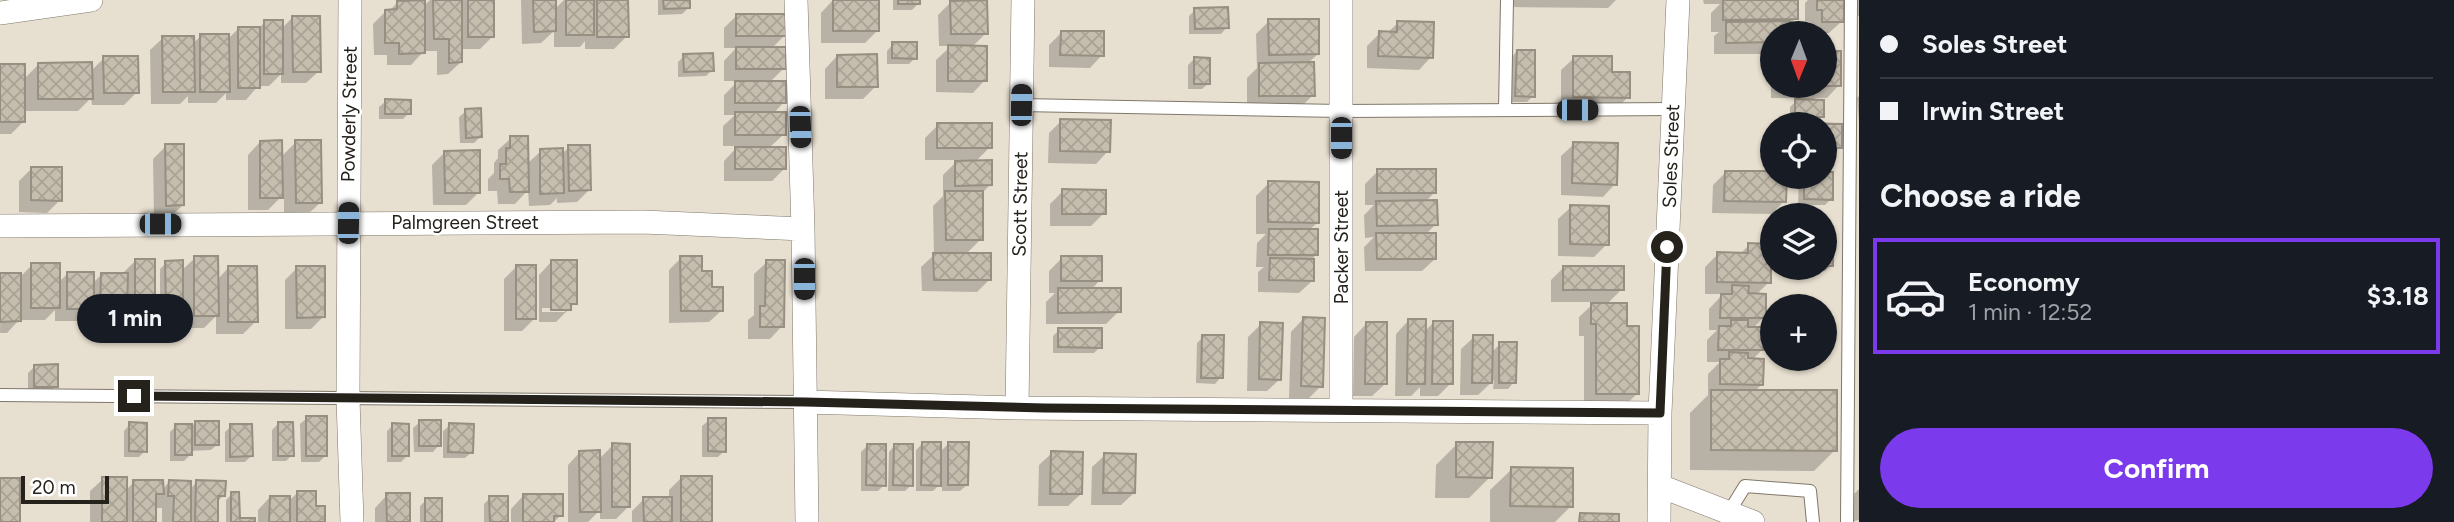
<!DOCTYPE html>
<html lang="en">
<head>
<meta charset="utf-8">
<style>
	:root { --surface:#171b24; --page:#20242c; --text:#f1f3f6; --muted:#9ea1a6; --line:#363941; --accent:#7c3aed }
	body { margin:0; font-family:Figtree,sans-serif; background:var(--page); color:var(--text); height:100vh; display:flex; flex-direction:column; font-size:26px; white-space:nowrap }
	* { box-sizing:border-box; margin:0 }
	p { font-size:23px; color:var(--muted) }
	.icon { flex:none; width:38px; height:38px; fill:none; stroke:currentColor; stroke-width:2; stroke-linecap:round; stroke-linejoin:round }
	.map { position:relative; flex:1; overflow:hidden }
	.side { display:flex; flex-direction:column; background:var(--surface); width:595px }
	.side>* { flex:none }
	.guide { display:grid; align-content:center; height:154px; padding:0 21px; background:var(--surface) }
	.needle { width:46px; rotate:181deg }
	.controls { position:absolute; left:1760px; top:21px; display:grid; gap:14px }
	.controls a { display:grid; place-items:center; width:77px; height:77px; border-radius:50%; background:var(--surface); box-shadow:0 2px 5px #0004; font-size:35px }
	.scale { position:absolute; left:21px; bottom:18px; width:88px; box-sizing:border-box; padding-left:7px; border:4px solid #25221c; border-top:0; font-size:19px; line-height:24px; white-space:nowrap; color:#25221c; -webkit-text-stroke:5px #fff; paint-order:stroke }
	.end { position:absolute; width:32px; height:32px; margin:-16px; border:9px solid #25221c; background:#fff; box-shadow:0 0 0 4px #fff }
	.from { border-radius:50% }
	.bubble { position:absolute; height:49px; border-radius:24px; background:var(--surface); box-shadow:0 2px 5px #0004; font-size:23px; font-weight:700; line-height:49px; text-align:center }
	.car { position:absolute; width:21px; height:42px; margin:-21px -10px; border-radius:9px; box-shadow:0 0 5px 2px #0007; background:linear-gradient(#222 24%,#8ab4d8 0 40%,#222 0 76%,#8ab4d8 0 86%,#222 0) }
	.guide b { display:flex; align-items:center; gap:24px; height:66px; font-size:26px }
	.guide b+b { border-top:2px solid var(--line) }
	.guide i { width:18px; height:18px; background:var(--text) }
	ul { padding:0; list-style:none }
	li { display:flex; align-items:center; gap:21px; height:116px; margin:0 14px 10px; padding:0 7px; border:4px solid transparent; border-radius:0px }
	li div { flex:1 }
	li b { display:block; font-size:26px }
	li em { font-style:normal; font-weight:700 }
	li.active { border-color:var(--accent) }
	li>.icon { width:63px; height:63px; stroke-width:1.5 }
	h2 { padding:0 21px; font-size:32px; line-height:84px }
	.cta { display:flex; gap:14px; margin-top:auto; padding:14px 21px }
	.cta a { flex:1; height:80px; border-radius:42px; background:var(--accent); color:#fff; font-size:28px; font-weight:700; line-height:80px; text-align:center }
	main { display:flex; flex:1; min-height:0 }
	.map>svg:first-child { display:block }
	.shadow { fill:#0003; fill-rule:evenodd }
	.building { fill:url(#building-cross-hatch); stroke:#978f81; stroke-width:2 }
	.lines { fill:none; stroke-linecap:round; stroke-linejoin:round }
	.lane-casing { stroke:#7f786a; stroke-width:14 }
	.street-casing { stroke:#7f786a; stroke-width:24 }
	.lane { stroke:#fff; stroke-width:12 }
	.street { stroke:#fff; stroke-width:23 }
	.route { stroke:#25221c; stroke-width:9 }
	.labels { text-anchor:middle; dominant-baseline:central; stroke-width:5; stroke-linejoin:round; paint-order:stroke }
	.street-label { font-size:19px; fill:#25221c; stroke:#fff }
</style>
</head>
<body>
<main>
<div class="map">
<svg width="1859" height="522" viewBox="0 0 1859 522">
	<defs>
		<pattern id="building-cross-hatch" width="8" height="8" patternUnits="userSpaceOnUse" patternTransform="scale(1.75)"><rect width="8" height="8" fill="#c5bdae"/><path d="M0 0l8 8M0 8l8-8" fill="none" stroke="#a9a295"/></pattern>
	</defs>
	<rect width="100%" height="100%" fill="#e7dfd0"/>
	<path class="shadow" d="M430 0H492V37L480 49H461V62L448 74 437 75V51H424L411 65H387V55H374L373 24 386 11H389L398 2 423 7Z
		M521 0H554V10L564 0H627V36L614 49H585V41L580 47H554V31L541 43 522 44Z
		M658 0H688L689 7 682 14 658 15Z
		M833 0 878 30 865 43H821V13Z
		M893 0H918V4L912 10H893Z
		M1509 0H1616L1608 8 1509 7Z
		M1703 0H1796V18L1789 26V33H1773V54H1714V36L1719 32H1711V13L1720 4H1704Z
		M1808 0H1842V21L1829 33H1810V22L1805 21V3Z
		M1857 0H1859V16H1857Z
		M951 2 986 33 972 47 985 80 973 93 936 92V60L951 46H939L938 15Z
		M1195 10 1227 27 1221 34H1189V16Z
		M736 16 784 36 771 49 784 68 770 82 784 102 773 114 784 134 769 148 785 168 772 181H724V161L738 146H723V126L735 115H724V95L738 81H724V61L736 48H724V28Z
		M293 17 319 71 306 83H281V74L269 86H258L246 100H226V93L216 103H188V96L180 104H151L150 50 163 38 192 44 201 36 228 39 238 29 259 28 265 22 281 29Z
		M1269 21 1318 54 1307 64 1313 95 1300 108H1247V78L1257 68 1256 34Z
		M1398 23 1431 57 1419 70 1367 68V46L1380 33H1387Z
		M1062 32 1102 55 1090 68 1049 67V45Z
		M893 44 915 58 909 64H887V51Z
		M1517 51 1533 96 1527 102H1510L1511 58Z
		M684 56 712 70 706 76 678 77V62Z
		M837 56 876 86 863 99H825V69Z
		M104 58 137 92 124 105H92L91 98 78 111H24V121L11 134H0V66L23 80 39 64 91 71Z
		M1574 58 1610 74 1628 97 1615 110 1561 109V70Z
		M1194 59 1209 83 1202 89H1188V65Z
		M1773 81V86L1839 85 1827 98H1815L1822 117 1815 124H1799L1801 123H1790V107L1799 98H1771V83Z
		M1859 96V122L1857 98Z
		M386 101 409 113 403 119H379V107Z
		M466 111 480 137 474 143H460L459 117Z
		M1061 121 1108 151 1096 164 1048 163 1049 133Z
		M938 125 990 147 975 162 990 185 981 194V239L966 254 990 279 977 292 922 291 921 267 934 255 933 206 943 196V175L958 160H925V138Z
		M1825 125 1840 147 1827 160H1825Z
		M511 138 527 164 541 151 562 154 569 147 589 190 577 202 557 203V198L550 205 529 206 528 190 515 204H498L497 191H488V179L494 173V163L498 158V150Z
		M260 142 280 158 296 142 320 203 307 215H284V194L268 210H248V155Z
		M1574 144 1615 184 1603 197 1561 195V156Z
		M166 146 183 205 170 217H154L153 159Z
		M445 152 479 192 466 205H433L432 165Z
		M31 169 60 200 47 213 19 212V181Z
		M1378 171 1435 192 1425 202 1436 224 1426 234 1435 259 1422 271H1365L1364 247 1374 237 1365 238 1364 215 1374 205H1365V184Z
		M1726 172 1785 177 1784 201 1772 214 1712 213 1713 185Z
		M1802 177H1825L1831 199 1825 205H1798L1799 180Z
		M1269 183 1317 223 1308 231 1316 255 1310 261 1312 281 1299 293 1258 292V272L1264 267H1256L1257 243 1266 234H1256V196Z
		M1063 191 1104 213 1091 226H1050V204Z
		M1571 207 1607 244 1594 257 1558 256V219Z
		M1749 245 1769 282 1756 295 1764 317 1753 328 1762 350 1752 360 1762 384 1754 392 1835 450 1814 471 1690 470V413L1708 395V374L1720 362H1707V340L1717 330H1709V309L1723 294H1705V267L1718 254 1739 255Z
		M1825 247 1832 265 1825 271 1802 272V268H1825Z
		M195 258 217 280 228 268 256 321 243 334H216V316L204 328H182V307L175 313 160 314V269L166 263 181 271Z
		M681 258 701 272 722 310 709 322 669 323V270Z
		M1062 258 1100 280 1091 290 1119 311 1106 324H1046V302L1055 293H1049V271Z
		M135 261 154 311 141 324H123V314L113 324H89V312L80 321H55V310L45 320H19L7 333H0L1 275H22L32 265 58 283 68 273 92 284 101 275 123 273ZM92 310H116V313H92Z
		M551 262 575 303 556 322H539V275ZM542 308H565V312H542Z
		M767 262 782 326 770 339H748V320L754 315V274Z
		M516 267 535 318 522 331H504V279Z
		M1564 267 1622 289 1606 305 1625 328 1637 394 1624 406H1584V336H1579V317L1595 302H1551V280Z
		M297 268 324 316 311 329H285V280Z
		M1303 319 1321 386 1309 398H1289L1291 332Z
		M1408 321 1424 332 1433 323 1451 383 1438 396H1420V387L1411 396H1395L1396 334Z
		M1261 324 1280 379 1267 391H1247L1248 337Z
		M1366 324 1385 384 1372 396H1353L1354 337Z
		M1059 330 1100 347 1094 353H1053V336Z
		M1203 337 1221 377 1215 384 1196 383 1197 343Z
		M1474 337 1491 353 1500 344 1514 382 1508 389H1493L1494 380 1478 395H1460L1461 349Z
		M35 366 56 386 50 392 28 393V373Z
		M307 418 325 456 319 462H301L300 424Z
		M709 420 724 451 718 457H702V426Z
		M420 422 439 445 433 452H414L413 428Z
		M195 423 218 444 211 450 190 451V455L184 461H170V432L176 426 193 425Z
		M130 424 145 451 139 457H124V431Z
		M278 424 292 455 286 461H272V430Z
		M393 425 407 456 401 462H387V431Z
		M450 425 472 452 465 458H443V431Z
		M231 426 251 456 245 462H225V432Z
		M923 443 939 453 949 443 967 485 960 491H942V482L933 491H916V450Z
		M1457 444 1490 477 1469 498H1435L1436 465Z
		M613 445 629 506 616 519H600V510L588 522H568V465L580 452 598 460Z
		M868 445 884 485 878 491H861V452Z
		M895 445 911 485 905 491H888L889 452Z
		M1052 453 1081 494 1068 506H1038L1039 465Z
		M1105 455 1134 493 1121 505H1091L1092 467Z
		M1512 469 1571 506 1555 522H1490V490Z
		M681 478 711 522H632V511L644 499H669V490Z
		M103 479 125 491 134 482 162 490 169 482 190 489 197 482 224 495 217 502 216 522H162V508H154V522H90V491Z
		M1859 489V520L1854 521 1852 496Z
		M297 493 314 507 323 522H258V510L270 497 288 502Z
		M232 494 238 520 253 522H226V500Z
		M387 495 409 522H375V508Z
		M523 496 561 515 554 522H511V509Z
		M490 498 506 522H484V504Z
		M426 500 440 522H420V506Z"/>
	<path class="building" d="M425 0V53L399 54V43H385V10L397 9V1Z
		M433 0H462V62L449 63V39H434Z
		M468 0H494V37H468Z
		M533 0H556V31L534 32Z
		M566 0H594V35H566Z
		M597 0H628L629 37H597Z
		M663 0H690V8L664 9Z
		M833 0H879V31H833Z
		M898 0H920V4H898Z
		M987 0 988 34H951L950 1Z
		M1723 0H1798V19L1723 20Z
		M1817 0H1844V22H1822V10H1817Z
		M1228 7 1229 28 1195 29 1194 8Z
		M736 14H786V36H736Z
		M292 16H320L321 72H293Z
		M1268 19H1319V54L1269 55Z
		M264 20H283V74H264Z
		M1397 21 1434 22 1433 58 1378 56 1379 31 1397 32Z
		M1790 21V33H1773V42L1726 43V22Z
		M238 27H260V88H238Z
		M1061 31H1104V56L1060 55Z
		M200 34H229L230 92H200Z
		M162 36H194L195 92H163Z
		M892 42H917V59L892 58Z
		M948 45 987 46V81H948Z
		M736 47H786V69H736Z
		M1517 50H1535V97L1515 96Z
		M1825 51H1841V86H1783H1825Z
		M713 53 714 71 684 72 683 54Z
		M877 54 878 87H837V55Z
		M103 56H138L139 93H104Z
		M1573 56H1612V72H1630V98L1573 97Z
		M1194 57 1210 58V84H1194Z
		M92 62 93 99H38V63Z
		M1314 62 1315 96H1259V63Z
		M0 64H25V122H0Z
		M735 81H786V103H735Z
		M385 99 411 100V114H385Z
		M1795 99 1824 100V117H1795Z
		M481 108 482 137 466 138 465 109Z
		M735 112H786V135H735Z
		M1060 119 1111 120 1110 152 1060 151Z
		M937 123H992V148H937Z
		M1798 123 1842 124V148H1825V124Z
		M510 136H528L529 192H510L509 179H500V164H506V148H510Z
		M282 140 283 198H260V141Z
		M295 140H321L322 203H296Z
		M1573 142 1618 143 1617 185 1572 183Z
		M165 144H184V205L166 206Z
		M568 145H590L591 190 569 191Z
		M735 147H786V169H735Z
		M563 148 564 193 540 194V149Z
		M480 150V193H445L444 151Z
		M992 160V185L955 186V161Z
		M31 167H62V201L31 200Z
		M1377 169H1436V193H1377Z
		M1725 171H1773V177H1787L1786 202 1724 201Z
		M1825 172H1833V200L1804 199V177H1825Z
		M1268 181 1319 182V223L1268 222Z
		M1062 189 1106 190V214H1062Z
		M945 191H983V240H946Z
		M1437 200 1438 225 1377 226 1376 201Z
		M1570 205 1609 206V245L1570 244Z
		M1269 229H1318V255H1268Z
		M1376 233H1436V259H1377Z
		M1748 243 1771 244V283L1717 282V252L1748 253Z
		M1825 245H1833V266H1825Z
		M933 253H991V280H934Z
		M194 256H218L219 316H194Z
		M680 256H702V271H712V287H723V311H681Z
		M1061 256H1102V281H1061Z
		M1270 258 1314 259V281L1269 280Z
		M135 259H155V312H135Z
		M183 260V308H166L165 261Z
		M551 260H577V304H571V310H551Z
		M766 260H785L784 327H760V306H765Z
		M31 263H60V308H31Z
		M516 265H536V319H516Z
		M228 266H257L258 322H228Z
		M296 266H325V317L297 318Z
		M1563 266H1624V290H1563Z
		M67 272H94V309H67Z
		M0 273H21V321L0 322Z
		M101 273H128L127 312H100Z
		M1732 285 1749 286 1748 293 1766 294V318H1720L1721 294H1732Z
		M1058 288H1121V312L1058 313Z
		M1591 303H1627V326H1639V394H1596V324H1591Z
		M1303 317 1325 318 1323 387 1301 386Z
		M1408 319H1426L1425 384H1407Z
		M1731 320H1748V327H1764V350H1718L1719 326H1731Z
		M1433 321H1453V384H1432Z
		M1260 322 1283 323 1281 380 1259 379Z
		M1366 322H1387V384H1365Z
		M1058 328H1102V348L1058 347Z
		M1202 335H1224L1223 378H1201Z
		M1473 335H1493L1492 383H1472Z
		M1499 342H1517L1516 383H1499Z
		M1729 352 1748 353V358L1764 359 1763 385 1720 384V359H1729Z
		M58 364V387H34V365Z
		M1711 390H1837V451L1711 450Z
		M306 416H327V456H306Z
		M708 418H726V452L708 451Z
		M419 420H441V446H419Z
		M195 421H219V445H195Z
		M129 422 147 423V452L129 451Z
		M278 422H293L294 456H278Z
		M392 423 409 424V456H392Z
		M449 423 474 424 473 453 448 452Z
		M175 424H192V455H175Z
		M230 424H252L253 456 230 457Z
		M922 442H941V486L921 485Z
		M948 442H969L968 485H948Z
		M1456 442H1493L1492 478 1456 477Z
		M612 443 630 444V507H612Z
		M867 444H886V486L866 485Z
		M894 444H913V486L893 485Z
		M600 450 601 512H580L579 451Z
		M1051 451 1083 452 1082 494H1050Z
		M1104 453 1136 454 1135 493H1103Z
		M1511 467 1573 468V507L1510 506Z
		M681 476H712V522H681Z
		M102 477H127V522H102Z
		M0 478H20V522H0Z
		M133 480H163L164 494H156V522H133Z
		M169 480 191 481V522H173L174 496H168Z
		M196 480 226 481 225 496H218V522H195Z
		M297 491H316V506H325V522H297Z
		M231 492H239L240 518H255V522H231Z
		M386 493H410V522H387Z
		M523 494H563V516H554V522H523Z
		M270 496H290V522H269Z
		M489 496H508V522H490Z
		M643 497H672V522H644Z
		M425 498H442V522H425Z
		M1580 513 1619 514V522H1579Z"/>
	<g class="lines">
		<g class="lane-casing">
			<path id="lane" d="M1021 105 1341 111 1673 109
				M1505 110 1507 0
				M0 395 805 402
				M1729 512 1745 486 1810 491 1813 522
				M1847 522 1851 0"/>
		</g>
		<g class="street-casing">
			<path id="street" d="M350 0 348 398 352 522
				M796 0 803 229 807 522
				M0 13 91 0
				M0 226 643 222 803 229
				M805 402 1017 408 1660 413
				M1017 408 1023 0
				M1341 410V0
				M1660 486 1753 522
				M1659 522 1660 413 1678 0"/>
		</g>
		<use href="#lane" class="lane"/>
		<use href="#street" class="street"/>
	</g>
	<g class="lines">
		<path class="route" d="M134 396 805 402 1044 408 1660 413 1667 247"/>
	</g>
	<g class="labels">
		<g class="street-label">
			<text transform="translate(349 114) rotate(-89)">Powderly Street</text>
			<text transform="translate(1671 156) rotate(-88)">Soles Street</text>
			<text transform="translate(1020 204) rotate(-89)">Scott Street</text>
			<text x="465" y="222">Palmgreen Street</text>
			<text transform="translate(1341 247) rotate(-90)">Packer Street</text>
		</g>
	</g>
</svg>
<div class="controls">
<a><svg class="needle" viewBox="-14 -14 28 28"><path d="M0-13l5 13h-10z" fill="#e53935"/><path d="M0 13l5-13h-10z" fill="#9ea1a6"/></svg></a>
<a><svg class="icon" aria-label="locate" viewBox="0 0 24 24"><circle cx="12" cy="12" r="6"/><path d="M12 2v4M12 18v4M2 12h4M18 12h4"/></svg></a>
<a><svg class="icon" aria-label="layers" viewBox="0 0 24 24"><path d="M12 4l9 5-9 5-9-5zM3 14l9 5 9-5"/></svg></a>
<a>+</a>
</div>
<div class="scale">20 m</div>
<i class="end from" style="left:1667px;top:247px"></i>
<i class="end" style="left:134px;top:396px"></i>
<div class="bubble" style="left:77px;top:294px;width:116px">1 min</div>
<i class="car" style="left:1021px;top:105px;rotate:1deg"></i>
<i class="car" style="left:1577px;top:110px;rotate:90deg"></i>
<i class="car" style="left:800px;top:127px;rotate:178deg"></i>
<i class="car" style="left:1341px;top:138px;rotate:180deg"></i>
<i class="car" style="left:348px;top:223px;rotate:1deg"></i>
<i class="car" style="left:160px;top:224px;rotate:90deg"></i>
<i class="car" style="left:804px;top:279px;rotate:180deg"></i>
</div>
<section class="side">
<div class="guide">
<b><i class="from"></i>Soles Street</b>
<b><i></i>Irwin Street</b>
</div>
<h2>Choose a ride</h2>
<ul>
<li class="active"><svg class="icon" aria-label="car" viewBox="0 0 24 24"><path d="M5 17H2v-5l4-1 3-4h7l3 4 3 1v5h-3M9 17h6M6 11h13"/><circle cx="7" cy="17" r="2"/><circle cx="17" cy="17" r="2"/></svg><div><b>Economy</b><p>1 min · 12:52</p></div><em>$3.18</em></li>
</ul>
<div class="cta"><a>Confirm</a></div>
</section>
</main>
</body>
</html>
